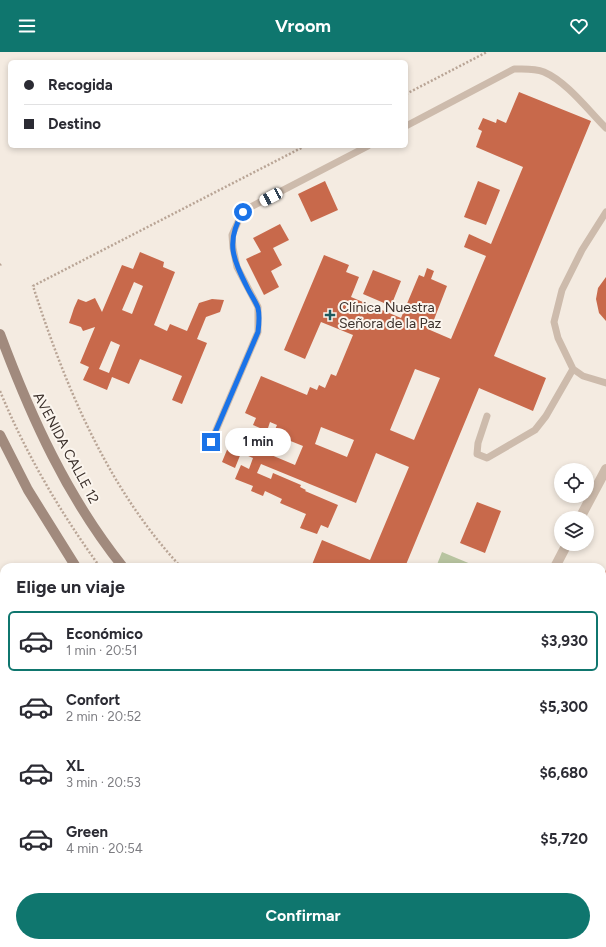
<!DOCTYPE html>
<html lang="es">
<head>
<meta charset="utf-8">
<style>
	:root { --surface:#fff; --page:#f2f2f3; --text:#2b2b33; --muted:#7c7c81; --line:#e1e1e2; --accent:#0f766e }
	body { margin:0; font-family:Figtree,sans-serif; background:var(--page); color:var(--text); height:100vh; display:flex; flex-direction:column; font-size:15px; white-space:nowrap }
	* { box-sizing:border-box; margin:0 }
	p { font-size:13px; color:var(--muted) }
	.icon { flex:none; width:22px; height:22px; fill:none; stroke:currentColor; stroke-width:2; stroke-linecap:round; stroke-linejoin:round }
	.map { position:relative; flex:1; overflow:hidden }
	.sheet { position:absolute; left:0px; top:511px; width:606px; height:384px; display:flex; flex-direction:column; background:var(--surface); border-radius:12px 12px 0 0; box-shadow:0 2px 6px #0003 }
	.sheet>* { flex:none }
	.hud { position:absolute; left:8px; top:8px; width:400px; height:88px; border-radius:6px; box-shadow:0 2px 6px #0003; display:grid; align-content:center; height:88px; padding:0 16px; background:var(--surface) }
	.controls { position:absolute; left:554px; top:411px; display:grid; gap:8px }
	.controls a { display:grid; place-items:center; width:40px; height:40px; border-radius:50%; background:var(--surface); box-shadow:0 2px 6px #0003; font-size:20px }
	.end { position:absolute; width:18px; height:18px; margin:-9px; border:5px solid #1a73e8; background:#fff; box-shadow:0 0 0 2px #fff }
	.from { border-radius:50% }
	.bubble { position:absolute; height:28px; border-radius:14px; background:var(--surface); box-shadow:0 2px 6px #0003; font-size:13px; font-weight:700; line-height:28px; text-align:center }
	.car { position:absolute; width:12px; height:24px; margin:-12px -6px; border-radius:5px; box-shadow:0 0 3px 1px #0007; background:linear-gradient(#fff 24%,#345 0 40%,#fff 0 76%,#345 0 86%,#fff 0) }
	.hud b { display:flex; align-items:center; gap:14px; height:38px; font-size:15px }
	.hud b+b { border-top:1px solid var(--line) }
	.hud i { width:10px; height:10px; background:var(--text) }
	ul { padding:0; list-style:none }
	li { display:flex; align-items:center; gap:12px; height:60px; margin:0 8px 6px; padding:0 8px; border:2px solid transparent; border-radius:6px }
	li div { flex:1 }
	li b { display:block; font-size:15px }
	li em { font-style:normal; font-weight:700 }
	li.on { border-color:var(--accent) }
	li>.icon { width:36px; height:36px; stroke-width:1.5 }
	h2 { padding:0 16px; font-size:18px; line-height:48px }
	.cta { display:flex; gap:8px; margin-top:auto; padding:8px 16px }
	.cta a { flex:1; height:46px; border-radius:24px; background:var(--accent); color:#fff; font-size:16px; font-weight:700; line-height:46px; text-align:center }
	header { display:flex; justify-content:space-between; align-items:center; height:52px; padding:0 16px; background:var(--accent); color:#fff; font-size:18px; font-weight:700 }
	.map>svg:first-child { display:block }
	.green { fill:#b8c4a0 }
	.building { fill:#c8694b; fill-rule:evenodd }
	.lines { fill:none; stroke-linecap:round; stroke-linejoin:round }
	.path { stroke:#b9a596; stroke-width:2.5; stroke-dasharray:2 2; stroke-linecap:butt }
	.service { stroke:#cdbbac; stroke-width:7 }
	.minor { stroke:#cdbbac; stroke-width:10 }
	.tertiary { stroke:#cdbbac; stroke-width:10 }
	.secondary { stroke:#a18a7d; stroke-width:10 }
	.route { stroke:#1a73e8; stroke-width:5 }
	.poi-dot { fill:#1f5a5e; stroke:#fbf5ee; stroke-width:1.5 }
	.labels { text-anchor:middle; dominant-baseline:central; stroke-width:4; stroke-linejoin:round; paint-order:stroke }
	.poi-label { font-size:14px; fill:#3b302b; stroke:#fbf5ee; text-anchor:start }
	.street-label { font-size:14px; fill:#3b302b; stroke:#fbf5ee }
</style>
</head>
<body>
<header><svg class="icon" aria-label="menu" viewBox="0 0 24 24"><path d="M4 6h16M4 12h16M4 18h16"/></svg>Vroom<svg class="icon" aria-label="heart" viewBox="0 0 24 24"><path d="M12 20l-8-8c-3-5 5-10 8-4 3-6 11-1 8 4z"/></svg></header>
<div class="map">
<svg width="606" height="895" viewBox="0 0 606 895">
	<rect width="100%" height="100%" fill="#f4ebe1"/>
	<path class="green" d="M442 500 478 515H436Z
		M602 572 606 574V850L602 847Z
		M360 891H398L403 895H357Z"/>
	<path class="building" d="M519 40 591 69 494 304 546 326 533 359 479 336 405 515H311L322 488 370 508 409 415 376 401 356 451 261 412 257 421 271 427 273 421 301 433 300 435 306 438 305 439 338 453 328 476 321 473 317 482 300 476 306 462 280 451 282 447 265 439 263 444 251 439 253 434 235 427 241 413 249 417 253 406 241 401 235 416 222 410 229 393 233 395 236 388 295 413 303 394 273 382 277 373 270 370 267 379 253 373 256 366 245 361 261 324 307 343 310 335 317 338 319 333 325 336 331 322 336 324 353 283 321 270 305 307 284 298 324 203 349 213 346 220 359 225 351 245 401 266 419 223 424 225 427 216 434 219 431 227 447 234 430 278 451 287 486 204 464 195 469 182 491 192 523 115 476 95 482 79 478 77 483 66 496 71 497 67 506 71ZM415 317 440 326 414 388 390 378ZM321 375 354 388 347 405 315 392Z
		M325 129 338 158 311 170 298 142Z
		M478 129 500 138 486 173 464 165Z
		M280 172 289 188 273 196 282 213 271 219 279 235 264 243 246 207 261 200 253 186Z
		M140 200 164 210 163 215 175 220 154 273 167 279 170 272 187 279 199 251 212 247 224 248 220 260 206 265 197 287 207 291 182 352 172 348 182 324 140 307 129 332 112 325 107 338 83 328 89 315 80 311 95 275 83 279 81 275 69 271 74 256 78 247 86 250 95 246 102 260 122 213 133 217ZM134 230 143 234 132 262 122 258ZM111 289 120 293 109 321 99 317Z
		M373 218 401 229 391 254 363 242Z
		M606 225V269L599 261 596 247 598 236Z
		M477 450 501 459 485 501 460 491Z
		M606 518V568L602 566V526Z"/>
	<g class="lines">
		<path class="path" d="M406 42 487 0
			M0 213 1 212
			M0 339C26 402 60 460 100 515
			M181 515C108 437 65 334 33 234L305 94
			M602 579 606 581
			M602 655 606 644
			M602 663 606 665
			M602 688 606 690
			M602 870 606 874
			M530 891 536 895
			M393 895 397 891"/>
		<path class="service" d="M406 74 514 17C524 17 534 16 544 20 567 30 588 58 606 76
			M606 160 582 198 562 238 554 270 558 286 573 317 583 324 606 331
			M487 364 478 391 477 402 487 406 535 378 546 364 573 317
			M211 390 258 280V255L237 215 233 196 232 183 243 159 368 94"/>
		<path class="minor" d="M580 466 606 417
			M555 515 567 492"/>
		<path class="tertiary" d="M0 812 4 780"/>
		<path class="secondary" d="M0 282C31 365 67 445 123 515
			M0 383 28 438 76 515
			M501 891 506 895
			M561 891 566 895"/>
	</g>
	<g class="lines">
		<path class="route" d="M211 390 258 280C259 272 260 264 258 256 256 250 251 243 248 237 233 207 225 190 243 160"/>
	</g>
	<path class="poi-dot" d="M328 257h4v4h4v4h-4v4h-4v-4h-4v-4h4z"/>
	<g class="labels">
		<g class="poi-label">
			<text x="339" y="255">Clínica Nuestra<tspan x="339" dy="16">Señora de la Paz</tspan></text>
		</g>
		<g class="street-label">
			<text transform="translate(66 396) rotate(62)">AVENIDA CALLE 12</text>
		</g>
	</g>
</svg>
<div class="controls">
<a><svg class="icon" aria-label="locate" viewBox="0 0 24 24"><circle cx="12" cy="12" r="6"/><path d="M12 2v4M12 18v4M2 12h4M18 12h4"/></svg></a>
<a><svg class="icon" aria-label="layers" viewBox="0 0 24 24"><path d="M12 4l9 5-9 5-9-5zM3 14l9 5 9-5"/></svg></a>
</div>
<i class="end from" style="left:243px;top:160px"></i>
<i class="end" style="left:211px;top:390px"></i>
<div class="bubble" style="left:225px;top:376px;width:66px">1 min</div>
<i class="car" style="left:271px;top:145px;rotate:242deg"></i>
<div class="hud">
<b><i class="from"></i>Recogida</b>
<b><i></i>Destino</b>
</div>
<section class="sheet">
<h2>Elige un viaje</h2>
<ul>
<li class="on"><svg class="icon" aria-label="car" viewBox="0 0 24 24"><path d="M5 17H2v-5l4-1 3-4h7l3 4 3 1v5h-3M9 17h6M6 11h13"/><circle cx="7" cy="17" r="2"/><circle cx="17" cy="17" r="2"/></svg><div><b>Económico</b><p>1 min · 20:51</p></div><em>$3,930</em></li>
<li><svg class="icon" aria-label="car" viewBox="0 0 24 24"><path d="M5 17H2v-5l4-1 3-4h7l3 4 3 1v5h-3M9 17h6M6 11h13"/><circle cx="7" cy="17" r="2"/><circle cx="17" cy="17" r="2"/></svg><div><b>Confort</b><p>2 min · 20:52</p></div><em>$5,300</em></li>
<li><svg class="icon" aria-label="car" viewBox="0 0 24 24"><path d="M5 17H2v-5l4-1 3-4h7l3 4 3 1v5h-3M9 17h6M6 11h13"/><circle cx="7" cy="17" r="2"/><circle cx="17" cy="17" r="2"/></svg><div><b>XL</b><p>3 min · 20:53</p></div><em>$6,680</em></li>
<li><svg class="icon" aria-label="car" viewBox="0 0 24 24"><path d="M5 17H2v-5l4-1 3-4h7l3 4 3 1v5h-3M9 17h6M6 11h13"/><circle cx="7" cy="17" r="2"/><circle cx="17" cy="17" r="2"/></svg><div><b>Green</b><p>4 min · 20:54</p></div><em>$5,720</em></li>
</ul>
<div class="cta"><a>Confirmar</a></div>
</section>
</div>
</body>
</html>
